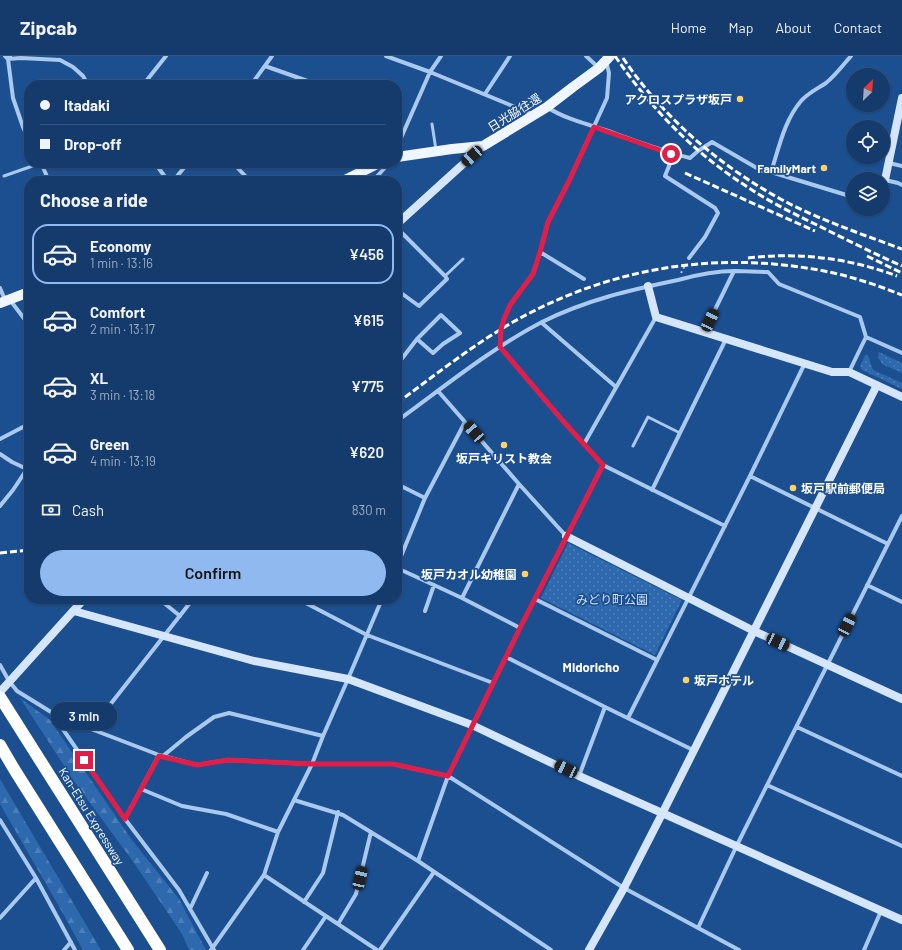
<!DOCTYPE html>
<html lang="en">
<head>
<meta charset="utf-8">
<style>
	:root { --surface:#143b6b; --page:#1d4271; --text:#f1f3f6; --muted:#9dadc1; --line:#33557e; --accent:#90b9f0 }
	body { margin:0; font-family:Barlow,"Noto Sans JP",sans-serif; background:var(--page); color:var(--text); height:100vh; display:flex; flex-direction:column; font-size:15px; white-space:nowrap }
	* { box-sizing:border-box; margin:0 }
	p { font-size:13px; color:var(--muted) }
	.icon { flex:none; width:22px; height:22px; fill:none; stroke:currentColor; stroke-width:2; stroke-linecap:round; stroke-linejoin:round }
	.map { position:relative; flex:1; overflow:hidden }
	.panel { position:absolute; left:24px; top:120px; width:378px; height:428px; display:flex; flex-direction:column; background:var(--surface); border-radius:16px; box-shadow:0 1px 3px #0004,0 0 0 1px var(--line) }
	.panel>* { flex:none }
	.hud { position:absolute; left:24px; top:24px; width:378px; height:88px; border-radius:16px; box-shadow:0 1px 3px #0004,0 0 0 1px var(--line); display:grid; align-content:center; height:88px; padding:0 16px; background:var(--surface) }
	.needle { width:26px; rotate:25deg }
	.tools { position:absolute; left:846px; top:12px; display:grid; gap:8px }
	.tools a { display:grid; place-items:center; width:44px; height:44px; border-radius:50%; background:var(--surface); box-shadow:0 1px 3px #0004,0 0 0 1px var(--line); font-size:20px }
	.end { position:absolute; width:18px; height:18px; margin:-9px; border:5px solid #e11d48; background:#fff; box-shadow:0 0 0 2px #fff }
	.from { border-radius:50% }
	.bubble { position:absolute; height:28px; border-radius:14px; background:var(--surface); box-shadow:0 1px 3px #0004,0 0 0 1px var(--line); font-size:13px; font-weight:600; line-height:28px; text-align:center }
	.car { position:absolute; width:12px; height:24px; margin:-12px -6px; border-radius:5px; box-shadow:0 0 3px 1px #0007; background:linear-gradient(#222 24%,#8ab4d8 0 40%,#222 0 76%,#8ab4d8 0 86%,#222 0) }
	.hud b { display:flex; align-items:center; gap:14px; height:38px; font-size:15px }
	.hud b+b { border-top:1px solid var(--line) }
	.hud i { width:10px; height:10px; background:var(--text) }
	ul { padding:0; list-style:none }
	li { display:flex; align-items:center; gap:12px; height:60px; margin:0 8px 6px; padding:0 8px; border:2px solid transparent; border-radius:16px }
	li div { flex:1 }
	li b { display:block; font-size:15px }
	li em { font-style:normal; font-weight:600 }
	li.active { border-color:var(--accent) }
	li>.icon { width:36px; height:36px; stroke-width:1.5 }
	h2 { padding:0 16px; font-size:18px; line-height:48px }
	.pay { display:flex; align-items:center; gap:10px; height:44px; padding:0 16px; font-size:15px }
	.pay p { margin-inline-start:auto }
	.primary-button { display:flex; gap:8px; margin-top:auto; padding:8px 16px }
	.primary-button a { flex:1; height:46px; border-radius:24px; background:var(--accent); color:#111; font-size:16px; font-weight:600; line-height:46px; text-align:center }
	header { display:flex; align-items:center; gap:24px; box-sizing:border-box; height:56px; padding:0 20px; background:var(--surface); border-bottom:1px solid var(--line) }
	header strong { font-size:19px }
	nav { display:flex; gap:22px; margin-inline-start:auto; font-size:14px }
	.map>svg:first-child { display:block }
	.green { fill:url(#green-dots) }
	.forest { fill:url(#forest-firs) }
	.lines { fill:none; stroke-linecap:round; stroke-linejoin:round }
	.path { stroke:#a9c9ee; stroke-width:2; stroke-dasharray:2 3; stroke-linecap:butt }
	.lane { stroke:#a9c9ee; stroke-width:3 }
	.street { stroke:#a9c9ee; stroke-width:4 }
	.secondary { stroke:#d6e6fa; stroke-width:8 }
	.primary { stroke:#f0f6ff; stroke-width:10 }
	.highway { stroke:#fff; stroke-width:12 }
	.rail { stroke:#fff; stroke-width:3; stroke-dasharray:7 3; stroke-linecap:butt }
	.route { stroke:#e11d48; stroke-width:5 }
	.poi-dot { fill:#ffd166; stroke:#1b4f8f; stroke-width:1.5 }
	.labels { text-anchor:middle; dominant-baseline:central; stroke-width:3.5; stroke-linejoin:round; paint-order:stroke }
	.poi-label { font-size:12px; font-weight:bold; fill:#fff; stroke:#1b4f8f; text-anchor:end }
	.street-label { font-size:12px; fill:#fff; stroke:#1b4f8f }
	.park-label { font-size:12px; fill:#cfe3fa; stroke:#1b4f8f }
	.neighbourhood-label { font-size:13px; font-weight:bold; fill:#fff; stroke:#1b4f8f }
</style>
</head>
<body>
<header>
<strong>Zipcab</strong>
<nav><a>Home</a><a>Map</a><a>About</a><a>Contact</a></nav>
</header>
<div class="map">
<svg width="902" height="894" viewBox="0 0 902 894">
	<defs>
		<pattern id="green-dots" width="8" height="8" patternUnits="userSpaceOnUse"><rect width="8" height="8" fill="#2e69ad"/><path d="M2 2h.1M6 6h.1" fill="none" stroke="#4d80b9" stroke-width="1.8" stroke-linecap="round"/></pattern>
		<pattern id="forest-firs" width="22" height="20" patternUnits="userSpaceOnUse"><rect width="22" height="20" fill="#2e69ad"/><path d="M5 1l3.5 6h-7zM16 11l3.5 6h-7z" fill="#4d80b9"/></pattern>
	</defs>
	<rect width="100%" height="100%" fill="#1b4f8f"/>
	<path class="green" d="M879 296 902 307V317L882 308 878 301Z
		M865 299H868L873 314 902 327V333L862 314 860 310Z
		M568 487 682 544 655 599 541 542Z"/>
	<path class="forest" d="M20 642 50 664 132 784 179 843 206 894H189L182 878 134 807 74 725Z
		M0 723 101 894H83L61 854 0 748Z"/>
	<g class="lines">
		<path class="path" d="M681 217 686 208"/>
		<path class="lane" d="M432 68 436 94
			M4 120 41 107
			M445 220 463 203
			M633 390 648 361 680 377"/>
		<path class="street" d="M5 0 8 3 21 2 60 4 73 11 83 20 88 29
			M386 0 430 16 532 58
			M586 0 599 12
			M10 1 8 3 13 42 23 71 29 85
			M606 5 609 17 607 42 569 125 548 166 540 196 533 218 510 249 504 263 501 273 500 291 563 365 603 409 725 470
			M265 10 319 29
			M143 29 166 0
			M251 29 272 0
			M485 38 510 0
			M547 51C563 62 586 68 605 74 633 84 661 95 690 102L698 95 712 86 762 115 771 116 853 141
			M397 91 430 16 441 0
			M671 98V105L665 120 715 152 718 157 705 181 689 202
			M41 107 49 125
			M155 107 168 125
			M233 107 250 125
			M889 107 902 110
			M771 116C779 92 784 65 801 45 808 37 817 33 826 27 835 20 843 9 851 0
			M173 125 188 107
			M373 125 389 107
			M883 133 885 124 898 127 902 129
			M397 172 445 220 447 223 419 250 397 234
			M540 196 584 223
			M0 232 5 244
			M10 244 29 269
			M542 267 616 331
			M704 276 734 215
			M397 309 417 283 441 259 460 277 443 288 433 297 417 283
			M849 316 866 281 902 297
			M438 335 519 428 566 480
			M397 365C444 331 490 293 542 266 586 244 630 234 678 224 696 219 715 215 735 215 746 215 757 216 768 216L779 228 860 261 866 281
			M0 383 25 370
			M584 388 656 261
			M0 398 12 406 29 414
			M750 420 888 488
			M397 428 425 442
			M652 434 726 283
			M0 450 13 434 29 410
			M397 510 425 442 465 366
			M397 512 462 542 520 572
			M867 529 902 546
			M462 542 519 428
			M159 543 180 560
			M298 543 367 579 493 627
			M535 543 657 604
			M425 555 434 529
			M506 601 605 651 693 694
			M0 609 9 625 17 635 51 656 125 763 179 834 214 894
			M51 656 91 673 159 699 197 709 227 704 312 708H393L448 720 624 832 739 894
			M628 662 750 420 805 307
			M797 671 902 720
			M91 673 193 543
			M163 700 186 681 214 661 229 657 323 680
			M579 720 605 651
			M767 729 902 790
			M141 733 182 750 226 758 278 776
			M294 744 343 759 418 805 551 894
			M125 763 159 699
			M0 764 36 822 75 894
			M418 805 448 720 520 572 603 409
			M264 819 377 894
			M304 846 323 817 338 756
			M190 853 207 817
			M0 862 36 822
			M338 868 356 838 371 776
			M698 872 737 789 902 460
			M64 894 71 886
			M211 894 264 819 278 776 312 708 323 680 348 623 382 543
			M303 894 326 860
			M380 894 434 816
			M864 894 881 855"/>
		<path class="secondary" d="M885 124 902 42
			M397 168 483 90
			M648 230 656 261 832 316H849L902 341
			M566 480 754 575 902 643
			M74 555 254 605 348 623 472 669 579 720 902 864
			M0 636 84 543
			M589 894 624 832 663 756 877 329"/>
		<path class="primary" d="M397 101 452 93 483 90 547 51 573 31 599 12 610 0
			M343 125 379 107
			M0 247 29 236"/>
		<path class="highway" d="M0 641 160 894
			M0 689 14 713 128 894"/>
		<path class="rail" d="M615 0C649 50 692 95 743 128 766 144 792 157 817 169 845 183 873 197 902 210
			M623 2C664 63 724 114 790 148 826 166 864 179 902 193
			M685 117 815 175
			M867 200 902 217
			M748 202C798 196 849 202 897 220
			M397 347C438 317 479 284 524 260 618 210 720 195 824 215 850 220 877 229 902 239
			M0 497 29 494"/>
	</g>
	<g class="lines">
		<path class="route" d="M84 704 125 763 159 700 197 709 228 704 312 708H393L448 720 520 572 603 409 563 365 500 291 501 273 504 263 510 249 533 218 540 196 548 166 569 125 594 71 671 98"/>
	</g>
	<g class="poi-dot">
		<circle cx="740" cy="43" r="4"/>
		<circle cx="824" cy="112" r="4"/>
		<circle cx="504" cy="389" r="4"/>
		<circle cx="793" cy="432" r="4"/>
		<circle cx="525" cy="518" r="4"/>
		<circle cx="686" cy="624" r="4"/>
	</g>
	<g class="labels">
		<g class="poi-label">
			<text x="732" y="43">アクロスプラザ坂戸</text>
			<text x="816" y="112">FamilyMart</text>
			<text x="504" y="402" text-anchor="middle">坂戸キリスト教会</text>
			<text x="801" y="432" text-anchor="start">坂戸駅前郵便局</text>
			<text x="517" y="518">坂戸カオル幼稚園</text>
			<text x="694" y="624" text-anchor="start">坂戸ホテル</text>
		</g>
		<g class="street-label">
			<text transform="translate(514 56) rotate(-32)">日光脇往還</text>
			<text transform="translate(92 760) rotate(58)">Kan-Etsu Expressway</text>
		</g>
		<g class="park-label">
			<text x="612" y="543">みどり町公園</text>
		</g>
		<g class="neighbourhood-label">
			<text x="591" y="611">Midoricho</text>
		</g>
	</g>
</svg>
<div class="tools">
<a><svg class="needle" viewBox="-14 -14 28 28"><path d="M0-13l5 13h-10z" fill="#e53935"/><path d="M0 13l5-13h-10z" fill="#9dadc1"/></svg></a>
<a><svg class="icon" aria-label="locate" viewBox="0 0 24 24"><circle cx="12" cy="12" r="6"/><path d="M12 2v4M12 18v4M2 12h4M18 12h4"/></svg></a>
<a><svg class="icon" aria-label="layers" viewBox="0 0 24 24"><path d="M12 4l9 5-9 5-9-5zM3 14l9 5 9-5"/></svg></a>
</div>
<i class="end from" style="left:671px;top:98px"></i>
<i class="end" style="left:84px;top:704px"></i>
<div class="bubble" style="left:51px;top:646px;width:66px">3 min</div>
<i class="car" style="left:472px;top:100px;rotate:228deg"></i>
<i class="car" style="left:710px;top:264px;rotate:25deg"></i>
<i class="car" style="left:474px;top:376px;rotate:319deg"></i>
<i class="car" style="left:847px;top:569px;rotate:27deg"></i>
<i class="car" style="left:778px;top:586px;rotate:115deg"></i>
<i class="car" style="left:566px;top:713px;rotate:295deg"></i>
<i class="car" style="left:360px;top:822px;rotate:13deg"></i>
<div class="hud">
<b><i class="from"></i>Itadaki</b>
<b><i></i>Drop-off</b>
</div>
<section class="panel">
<h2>Choose a ride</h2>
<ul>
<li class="active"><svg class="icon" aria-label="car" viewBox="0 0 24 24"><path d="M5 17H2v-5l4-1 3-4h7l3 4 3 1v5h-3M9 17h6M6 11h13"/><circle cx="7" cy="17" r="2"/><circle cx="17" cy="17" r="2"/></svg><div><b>Economy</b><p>1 min · 13:16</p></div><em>¥456</em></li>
<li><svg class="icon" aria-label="car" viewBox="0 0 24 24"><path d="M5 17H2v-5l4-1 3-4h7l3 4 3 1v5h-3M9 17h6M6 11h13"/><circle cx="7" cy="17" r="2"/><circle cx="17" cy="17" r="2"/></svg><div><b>Comfort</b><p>2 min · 13:17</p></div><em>¥615</em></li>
<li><svg class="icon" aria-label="car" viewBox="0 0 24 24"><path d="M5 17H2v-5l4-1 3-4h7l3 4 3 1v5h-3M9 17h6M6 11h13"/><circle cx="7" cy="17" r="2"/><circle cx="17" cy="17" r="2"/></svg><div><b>XL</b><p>3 min · 13:18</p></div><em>¥775</em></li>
<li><svg class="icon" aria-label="car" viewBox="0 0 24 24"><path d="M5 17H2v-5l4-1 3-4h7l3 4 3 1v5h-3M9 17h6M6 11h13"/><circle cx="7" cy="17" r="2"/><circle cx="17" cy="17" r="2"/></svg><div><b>Green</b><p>4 min · 13:19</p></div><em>¥620</em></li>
</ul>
<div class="pay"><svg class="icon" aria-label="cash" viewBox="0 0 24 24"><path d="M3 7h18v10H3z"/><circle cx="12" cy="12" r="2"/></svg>Cash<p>830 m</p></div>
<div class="primary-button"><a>Confirm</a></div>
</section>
</div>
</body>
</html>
